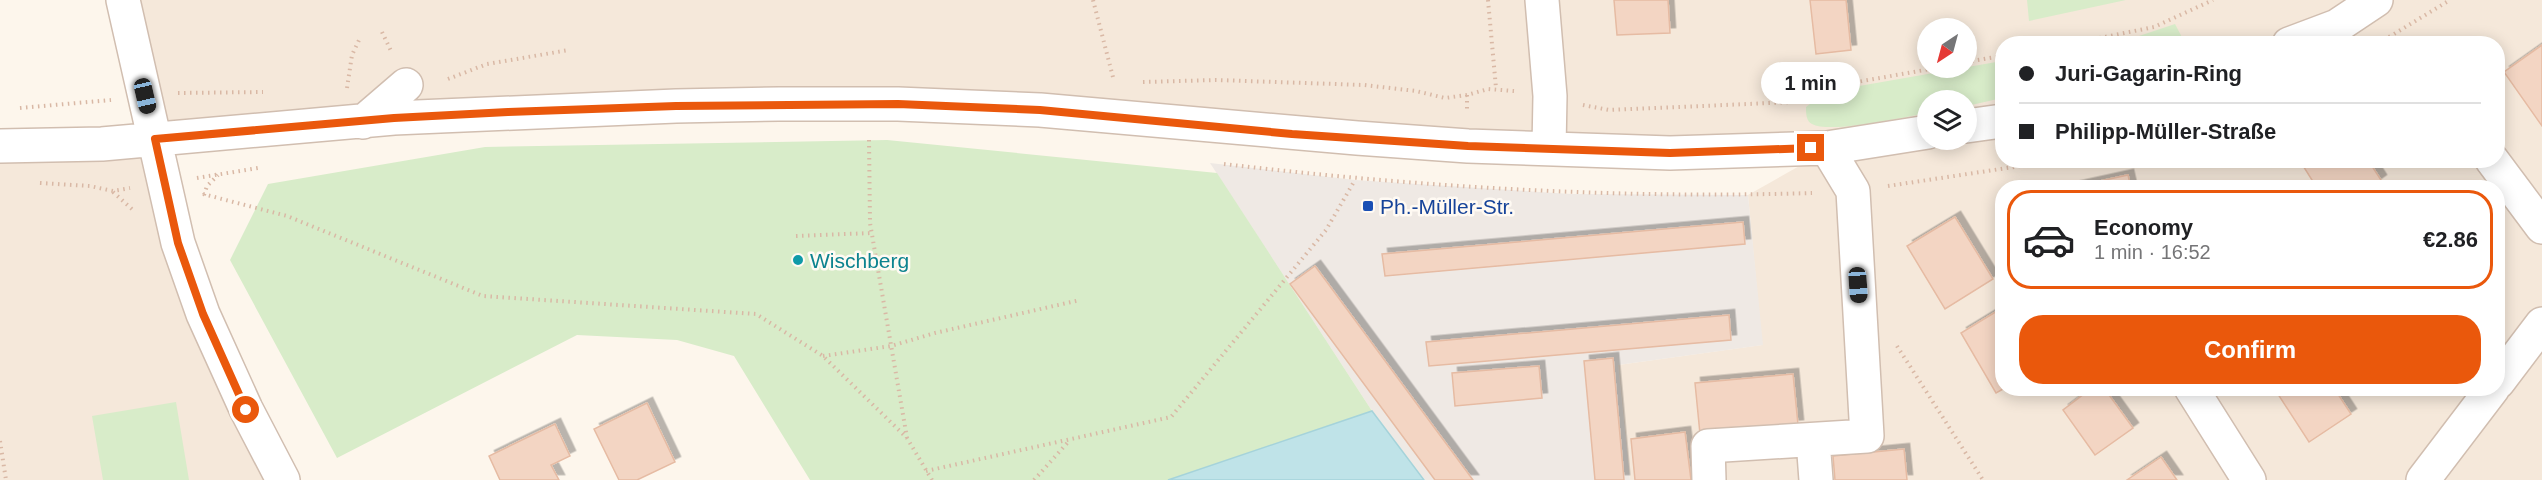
<!DOCTYPE html>
<html lang="en">
<head>
<meta charset="utf-8">
<style>
	:root { --surface:#fff; --page:#f2f2f2; --text:#202124; --muted:#757577; --line:#e0e0e0; --accent:#ea580c }
	body { margin:0; font-family:Helvetica,sans-serif; background:var(--page); color:var(--text); height:100vh; display:flex; flex-direction:column; font-size:22px; white-space:nowrap }
	* { box-sizing:border-box; margin:0 }
	p { font-size:20px; color:var(--muted) }
	.icon { flex:none; width:33px; height:33px; fill:none; stroke:currentColor; stroke-width:2; stroke-linecap:round; stroke-linejoin:round }
	.map { position:relative; flex:1; overflow:hidden }
	.drawer { position:absolute; left:1995px; top:180px; width:510px; height:216px; display:flex; flex-direction:column; background:var(--surface); border-radius:24px; box-shadow:0 3px 15px #0003 }
	.drawer>* { flex:none }
	.guide { position:absolute; left:1995px; top:36px; width:510px; height:132px; border-radius:24px; box-shadow:0 3px 15px #0003; display:grid; align-content:center; height:132px; padding:0 24px; background:var(--surface) }
	.needle { width:39px; rotate:216deg }
	.buttons { position:absolute; left:1917px; top:18px; display:grid; gap:12px }
	.buttons a { display:grid; place-items:center; width:60px; height:60px; border-radius:50%; background:var(--surface); box-shadow:0 3px 15px #0003; font-size:30px }
	.end { position:absolute; width:27px; height:27px; margin:-14px; border:8px solid #ea580c; background:#fff; box-shadow:0 0 0 3px #fff }
	.from { border-radius:50% }
	.bubble { position:absolute; height:42px; border-radius:21px; background:var(--surface); box-shadow:0 3px 15px #0003; font-size:20px; font-weight:600; line-height:42px; text-align:center }
	.car { position:absolute; width:18px; height:36px; margin:-18px -9px; border-radius:8px; box-shadow:0 0 4px 2px #0007; background:linear-gradient(#222 24%,#8ab4d8 0 40%,#222 0 76%,#8ab4d8 0 86%,#222 0) }
	.guide b { display:flex; align-items:center; gap:21px; height:57px; font-size:22px }
	.guide b+b { border-top:2px solid var(--line) }
	.guide i { width:15px; height:15px; background:var(--text) }
	ul { padding:10px 0 0; list-style:none }
	li { display:flex; align-items:center; gap:18px; height:99px; margin:0 12px 9px; padding:0 12px; border:3px solid transparent; border-radius:24px }
	li div { flex:1 }
	li b { display:block; font-size:22px }
	li em { font-style:normal; font-weight:600 }
	li.current { border-color:var(--accent) }
	li>.icon { width:54px; height:54px; stroke-width:1.5 }
	.primary-button { display:flex; gap:12px; margin-top:auto; padding:12px 24px }
	.primary-button a { flex:1; height:69px; border-radius:24px; background:var(--accent); color:#fff; font-size:24px; font-weight:600; line-height:69px; text-align:center }
	.map>svg:first-child { display:block }
	.residential { fill:#f5e8da; fill-rule:evenodd }
	.industrial { fill:#efe9e4 }
	.green { fill:#d8ecc9 }
	.water { fill:#bfe3e8; stroke:#a5d3da; stroke-width:1.5 }
	.building { fill:#f3d5c3; stroke:#e6bba3; stroke-width:1.5; filter:url(#shadow) }
	.lines { fill:none; stroke-linecap:round; stroke-linejoin:round }
	.minor-casing { stroke:#d1beb0; stroke-width:36 }
	.path { stroke:#d9b8a5; stroke-width:4; stroke-dasharray:1.5 4.5; stroke-linecap:butt }
	.minor { stroke:#fff; stroke-width:33 }
	.route { stroke:#ea580c; stroke-width:8 }
	.transit-dot { fill:#1a4fb4; stroke:#fffaf3; stroke-width:2 }
	.culture-dot { fill:#0f9aa8; stroke:#fffaf3; stroke-width:2 }
	.labels { text-anchor:middle; dominant-baseline:central; stroke-width:5; stroke-linejoin:round; paint-order:stroke }
	.transit-label { font-size:21px; fill:#164399; stroke:#fffaf3; text-anchor:start }
	.culture-label { font-size:21px; fill:#0d838f; stroke:#fffaf3; text-anchor:start }
</style>
</head>
<body>
<div class="map">
<svg width="2542" height="480" viewBox="0 0 2542 480">
	<defs>
		<filter id="shadow"><feDropShadow dx="5.5" dy="-5.5" stdDeviation="0" flood-color="#0004"/></filter>
	</defs>
	<rect width="100%" height="100%" fill="#fdf6ec"/>
	<path class="residential" d="M123 0H2369L2293 43 2002 44V160H2498V44L2297 43 2384 0H2542V480H1630L1618 365 1762 345 1748 195 1826 151 1005 108 156 139 171 210 283 480H0V146L155 139ZM1928 28H1966V68H1928ZM1928 100H1966V140H1928ZM2002 188H2498V388H2002Z"/>
	<path class="industrial" d="M1210 163 1355 180 1571 194 1748 195 1763 345 1618 365 1630 480H1424L1372 411Z"/>
	<path class="green" d="M2027 0H2126L2029 21Z
		M2175 24 2185 43H2118Z
		M2002 61V98L1967 106 1966 100H1928L1927 113C1905 117 1831 134 1812 124 1806 121 1806 113 1806 107L1810 104 1842 89Z
		M887 140 1217 173 1372 411 1168 480H810L734 356 677 340 577 335 337 458 230 260 268 184 485 147Z
		M176 402 189 480H103L92 416Z"/>
	<path class="water" d="M1372 411 1424 480H1168Z"/>
	<path class="building" d="M1614 0H1668L1670 33 1617 35Z
		M1810 0H1846L1851 50 1816 54Z
		M2542 45V126L2504 72Z
		M2368 160 2381 180 2370 188H2317L2300 161Z
		M2128 175 2131 188H2068Z
		M1955 217 1993 279 1945 309 1907 246Z
		M1743 222 1745 244 1385 276 1382 254Z
		M1315 266 1473 480H1435L1290 284Z
		M2002 308V388H2005L1996 393 1961 333Z
		M1729 315 1731 340 1429 366 1426 342Z
		M1613 358 1624 480H1595L1584 361Z
		M1539 366 1542 398 1455 406 1452 373Z
		M1793 374 1798 425 1700 434 1695 383Z
		M2092 388H2104L2133 428 2095 455 2063 410Z
		M2274 388H2334L2351 414 2309 442Z
		M647 403 675 462 637 480H619L594 429Z
		M555 424 570 456 551 465 559 480H500L489 456Z
		M1685 432 1691 480H1635L1631 439Z
		M1904 449 1907 480H1835L1833 456Z
		M2161 457 2177 480H2127Z"/>
	<g class="lines">
		<g class="minor-casing">
			<path id="minor" d="M123 0 178 243 203 314 246 409 283 480
				M1542 0 1550 96 1549 148
				M2289 44 2337 26 2376 0
				M363 122 406 85
				M1966 126 2002 121
				M0 146 102 144 394 118 676 106 779 104H898L1040 110 1357 138 1468 146 1670 153 1827 148 1928 132
				M2492 160 2542 227
				M2498 382 2542 324
				M2191 388 2249 480
				M1813 440 1816 480
				M1709 480 1708 446 1867 436 1853 191 1827 148
				M2423 480 2493 388"/>
		</g>
		<path class="path" d="M1093 0 1114 81
			M1488 0 1496 88
			M382 32 392 53
			M2389 37 2450 0
			M2070 44 2154 27 2213 0
			M1966 62 2002 56
			M448 79 487 64 569 50
			M1143 82 1216 80 1364 85 1416 91 1445 98 1467 95 1488 89 1514 91
			M347 88 352 55 360 38
			M178 93 263 92
			M1467 95V111
			M1583 105 1609 110 1794 102 1808 100 1840 85 1936 68
			M20 108 111 100
			M869 140 870 223 907 438
			M1224 164C1419 187 1615 199 1812 193
			M197 178 258 168
			M40 183 90 186 113 191 130 188
			M1888 186 2060 160
			M113 192 134 211
			M203 194 287 216 483 296 756 314 823 356 907 438 932 480
			M204 195 207 186 218 175
			M796 236 872 233
			M1897 346 1983 480
			M823 356 891 346 935 333 1080 300
			M0 441 6 480
			M926 471 1171 417 1326 230 1355 180
			M1034 480 1070 440"/>
		<use href="#minor" class="minor"/>
	</g>
	<g class="lines">
		<path class="route" d="M246 410 203 314 178 243 155 139 394 118 508 112 676 106 898 104 1040 110 1292 134 1468 146 1670 153 1811 148"/>
	</g>
	<rect class="transit-dot" x="1362" y="200" width="12" height="12" rx="3"/>
	<circle class="culture-dot" cx="798" cy="260" r="6"/>
	<g class="labels">
		<g class="transit-label">
			<text x="1380" y="206">Ph.-Müller-Str.</text>
		</g>
		<g class="culture-label">
			<text x="810" y="260">Wischberg</text>
		</g>
	</g>
</svg>
<div class="buttons">
<a><svg class="needle" viewBox="-14 -14 28 28"><path d="M0-13l5 13h-10z" fill="#e53935"/><path d="M0 13l5-13h-10z" fill="#757577"/></svg></a>
<a><svg class="icon" aria-label="layers" viewBox="0 0 24 24"><path d="M12 4l9 5-9 5-9-5zM3 14l9 5 9-5"/></svg></a>
</div>
<i class="end from" style="left:246px;top:410px"></i>
<i class="end" style="left:1811px;top:148px"></i>
<div class="bubble" style="left:1761px;top:62px;width:99px">1 min</div>
<i class="car" style="left:145px;top:96px;rotate:167deg"></i>
<i class="car" style="left:1858px;top:285px;rotate:176deg"></i>
<div class="guide">
<b><i class="from"></i>Juri-Gagarin-Ring</b>
<b><i></i>Philipp-Müller-Straße</b>
</div>
<section class="drawer">
<ul>
<li class="current"><svg class="icon" aria-label="car" viewBox="0 0 24 24"><path d="M5 17H2v-5l4-1 3-4h7l3 4 3 1v5h-3M9 17h6M6 11h13"/><circle cx="7" cy="17" r="2"/><circle cx="17" cy="17" r="2"/></svg><div><b>Economy</b><p>1 min · 16:52</p></div><em>€2.86</em></li>
</ul>
<div class="primary-button"><a>Confirm</a></div>
</section>
</div>
</body>
</html>
